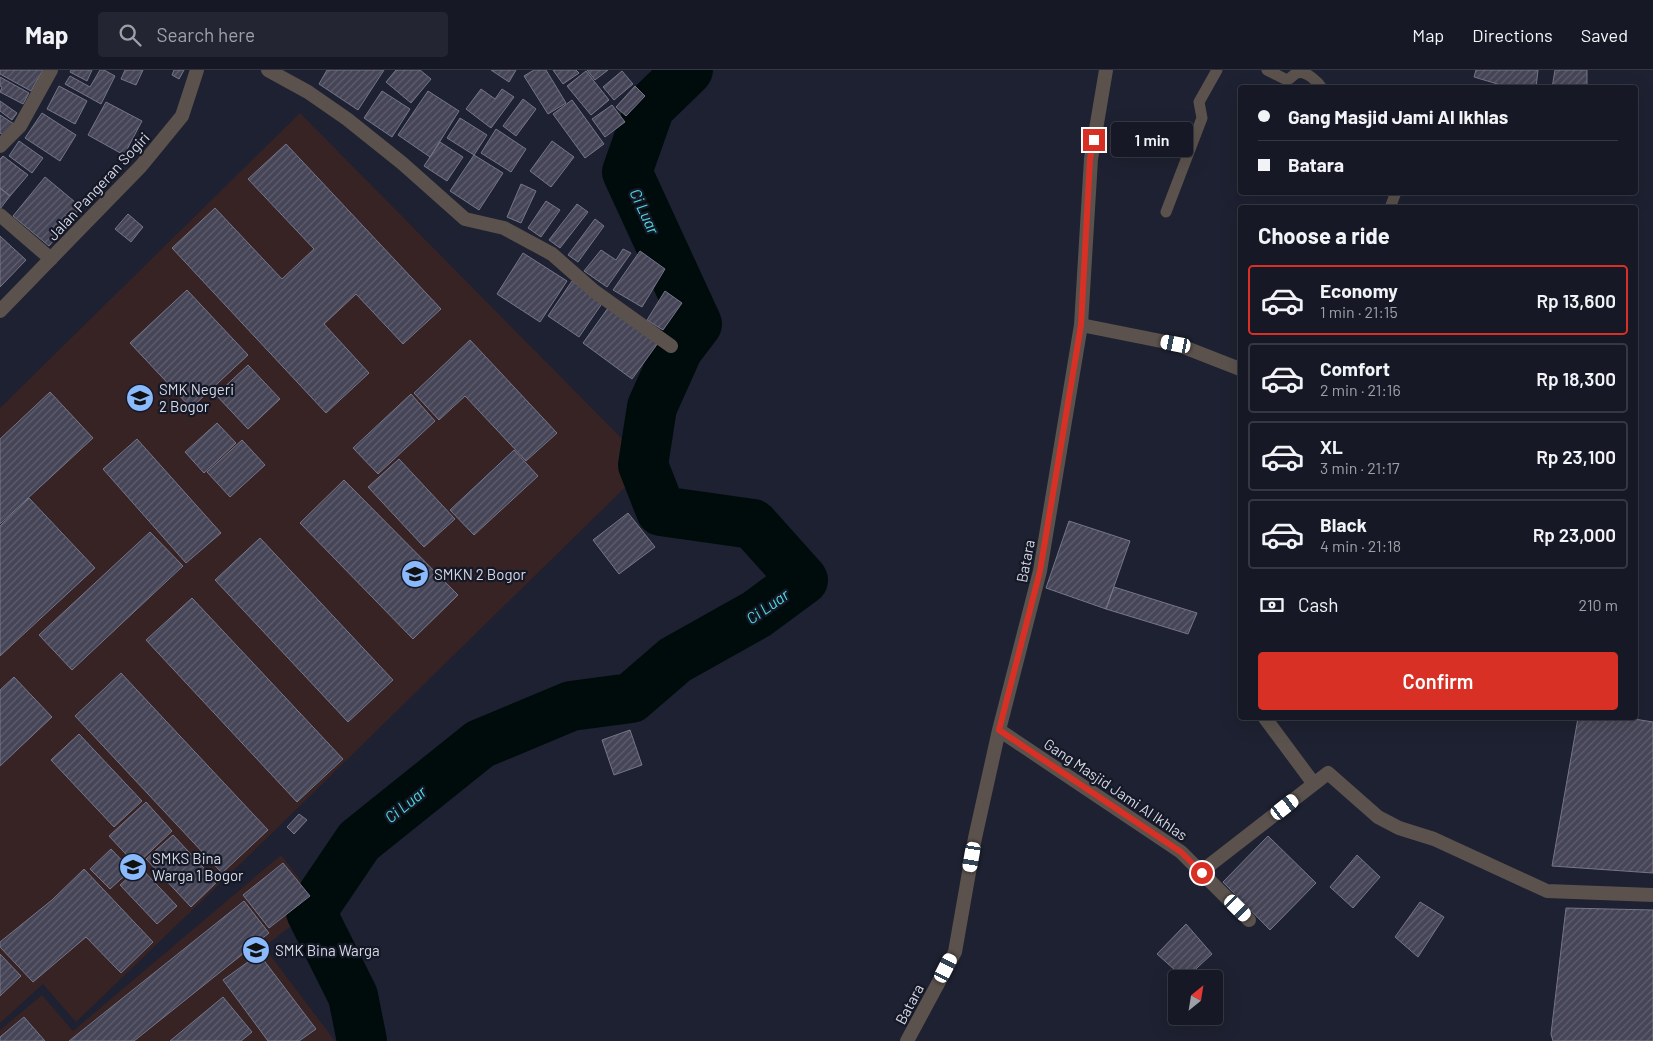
<!DOCTYPE html>
<html lang="en">
<head>
<meta charset="utf-8">
<style>
	:root { --surface:#161925; --page:#232632; --text:#f1f3f6; --muted:#9ea0a7; --line:#353842; --accent:#d93025 }
	body { margin:0; font-family:Barlow,sans-serif; background:var(--page); color:var(--text); height:100vh; display:flex; flex-direction:column; font-size:19px; white-space:nowrap }
	* { box-sizing:border-box; margin:0 }
	p { font-size:16px; color:var(--muted) }
	.icon { flex:none; width:28px; height:28px; fill:none; stroke:currentColor; stroke-width:2; stroke-linecap:round; stroke-linejoin:round }
	.map { position:relative; flex:1; overflow:hidden }
	.panel { position:absolute; left:1238px; top:135px; width:400px; height:515px; display:flex; flex-direction:column; background:var(--surface); border-radius:5px; box-shadow:0 5px 20px #0002,0 0 0 1px var(--line) }
	.panel>* { flex:none }
	.banner { position:absolute; left:1238px; top:15px; width:400px; height:110px; border-radius:5px; box-shadow:0 5px 20px #0002,0 0 0 1px var(--line); display:grid; align-content:center; height:110px; padding:0 20px; background:var(--surface) }
	.needle { width:32px; rotate:30deg }
	.tools { position:absolute; left:1168px; top:900px; display:grid; gap:10px }
	.tools a { display:grid; place-items:center; width:55px; height:55px; border-radius:5px; background:var(--surface); box-shadow:0 5px 20px #0002,0 0 0 1px var(--line); font-size:25px }
	.end { position:absolute; width:22px; height:22px; margin:-11px; border:6px solid #d93025; background:#fff; box-shadow:0 0 0 2px #fff }
	.from { border-radius:50% }
	.bubble { position:absolute; height:35px; border-radius:5px; background:var(--surface); box-shadow:0 5px 20px #0002,0 0 0 1px var(--line); font-size:16px; font-weight:600; line-height:35px; text-align:center }
	.car { position:absolute; width:15px; height:30px; margin:-15px -8px; border-radius:6px; box-shadow:0 0 4px 1px #0007; background:linear-gradient(#fff 24%,#345 0 40%,#fff 0 76%,#345 0 86%,#fff 0) }
	.banner b { display:flex; align-items:center; gap:18px; height:48px; font-size:19px }
	.banner b+b { border-top:1px solid var(--line) }
	.banner i { width:12px; height:12px; background:var(--text) }
	ul { padding:0; list-style:none }
	li { display:flex; align-items:center; gap:15px; height:70px; margin:0 10px 8px; padding:0 10px; border:2px solid var(--line); border-radius:5px }
	li div { flex:1 }
	li b { display:block; font-size:19px }
	li em { font-style:normal; font-weight:600 }
	li.on { border-color:var(--accent) }
	li>.icon { width:45px; height:45px; stroke-width:1.5 }
	h2 { padding:0 20px; font-size:22px; line-height:60px }
	.pay { display:flex; align-items:center; gap:12px; height:55px; padding:0 20px; font-size:19px }
	.pay p { margin-inline-start:auto }
	.action { display:flex; gap:10px; margin-top:auto; padding:10px 20px }
	.action a { flex:1; height:58px; border-radius:5px; background:var(--accent); color:#fff; font-size:20px; font-weight:600; line-height:58px; text-align:center }
	header { display:flex; align-items:center; gap:30px; box-sizing:border-box; height:70px; padding:0 25px; background:var(--surface); border-bottom:1px solid var(--line) }
	header strong { font-size:24px }
	nav { display:flex; gap:28px; margin-inline-start:auto; font-size:18px }
	.search { width:350px; height:45px; background:var(--page); display:flex; align-items:center; gap:12px; box-sizing:border-box; padding:0 18px; border-radius:5px; color:var(--muted); font-size:19px }
	.map>svg:first-child { display:block }
	.education { fill:#372324; fill-rule:evenodd }
	.lines { fill:none; stroke-linecap:round; stroke-linejoin:round }
	.river { stroke:#000c0c; stroke-width:50 }
	.building { fill:url(#building-hatch); stroke:#76768a }
	.service { stroke:#5b524d; stroke-width:11 }
	.minor { stroke:#5b524d; stroke-width:14 }
	.tertiary { stroke:#5b524d; stroke-width:14 }
	.route { stroke:#d93025; stroke-width:6 }
	.labels { text-anchor:middle; dominant-baseline:central; stroke-width:4.5; stroke-linejoin:round; paint-order:stroke }
	.street-label { font-size:15px; fill:#d6d8e3; stroke:#151827 }
	.poi-label { font-size:15px; fill:#d6d8e3; stroke:#151827; text-anchor:start }
	.water-label { font-size:16px; font-style:italic; fill:#4ed9de; stroke:#151827 }
</style>
</head>
<body>
<header>
<strong>Map</strong>
<div class="search"><svg class="icon" aria-label="search" viewBox="0 0 24 24"><circle cx="10" cy="10" r="6"/><path d="M15 15l6 6"/></svg>Search here</div>
<nav><a>Map</a><a>Directions</a><a>Saved</a></nav>
</header>
<div class="map">
<svg width="1653" height="971" viewBox="0 0 1653 971">
	<defs>
		<pattern id="building-hatch" width="6" height="6" patternUnits="userSpaceOnUse" patternTransform="scale(1.25)"><rect width="6" height="6" fill="#454557"/><path d="M-1 1l2-2M0 6l6-6M5 7l2-2" fill="none" stroke="#5f5f6f"/></pattern>
	</defs>
	<rect width="100%" height="100%" fill="#1e2131"/>
	<path class="education" d="M300 43 648 395 265 770 76 952 43 914 0 953V877L33 912 86 867 121 903 153 872 84 799 52 830 0 872V696L52 647 14 607 0 620V586L95 498 30 428 0 456 92 368 50 323 0 369V338ZM286 74 440 239 403 274 356 224 324 254 369 303 326 343 172 178 215 138 282 209 314 179 249 109ZM187 221 248 285 191 338 130 273ZM470 270 557 363 526 391 465 326 439 350 414 323ZM248 295 280 329 248 358 217 325ZM410 325 435 351 378 404 353 377ZM217 353 236 373 204 403 185 382ZM242 371 265 395 230 427 207 402ZM513 380 537 406 473 465 450 439ZM399 389 455 449 424 477 368 417ZM103 399 221 463 186 493ZM150 462 183 497 72 600 39 565ZM260 468 393 610 348 652 215 510ZM192 528 343 689 298 732 146 570ZM120 603 268 760 222 802 75 646ZM79 664 142 731 114 757 51 690ZM146 732 172 761 136 795ZM173 765 217 812 191 837 146 789ZM140 797 177 836 157 854 120 815ZM91 799 131 800 110 819Z
		M281 785 319 834 264 877 335 971H299L315 959 259 884 223 911 268 971H241L252 962 223 927 170 971H134L269 863 243 831 69 971H45L24 947 0 967V960L42 925 73 961ZM283 793 310 826 269 857 243 825Z"/>
	<g class="lines">
		<path class="river" d="M362 971 353 926 311 842 359 771 480 674 571 636 631 628 675 590 757 544 803 510 753 454 661 441 643 395 652 337 678 279 697 254 627 102 650 37 688 0"/>
	</g>
	<path class="building" d="M0 0H43L31 21 0 4Z
		M71 0H92L87 11 70 2Z
		M100 0H104L115 6 101 34 65 14 70 6 90 17Z
		M125 0H143L136 15 121 9Z
		M174 0H184L179 9 172 5Z
		M327 0H384L358 40 319 14Z
		M396 0H420L431 9 411 33 386 12Z
		M491 0H516L509 12Z
		M534 0H546L566 33 548 44 524 6Z
		M553 0H576L579 3 563 14Z
		M587 0H608L595 10Z
		M1476 0H1538L1536 18H1511L1474 7Z
		M1555 0H1587V18H1552Z
		M586 1 609 30 591 45 567 16Z
		M622 1 633 14 614 30 603 17Z
		M0 7 29 23 23 34 0 22 2 17 0 16Z
		M59 16 87 31 75 54 47 39Z
		M635 16 645 26 626 46 616 37Z
		M481 19 495 29 502 19 514 27 491 58 466 39Z
		M382 21 410 39 392 67 364 48Z
		M428 21 459 41 430 87 398 65Z
		M523 29 536 39 516 66 503 56Z
		M572 30 604 74 585 88 553 44Z
		M0 31 17 43 12 50 0 41Z
		M106 32 142 51 124 85 88 65Z
		M612 35 625 52 605 67 592 49Z
		M42 43 76 65 60 91 25 68Z
		M0 45 14 54 5 66 0 63Z
		M460 48 487 65 474 85 447 68Z
		M496 59 526 79 511 102 481 83Z
		M19 71 43 88 32 103 9 86Z
		M552 71 574 87 551 117 530 101Z
		M440 72 463 87 447 111 424 96Z
		M286 74 441 239 403 274 356 224 324 254 369 303 326 343 172 178 215 138 282 209 314 179 248 109Z
		M474 85 503 103 479 140 450 121Z
		M3 86 28 105 10 126 0 118V89Z
		M45 107 81 137 49 176 13 146Z
		M521 114 536 121 521 153 507 147Z
		M0 118 10 126 0 139Z
		M546 131 560 140 541 167 528 158Z
		M577 134 588 142 560 178 549 170Z
		M128 144 143 157 131 172 115 159Z
		M595 149 604 156 578 192 568 185Z
		M0 166 26 190 0 217Z
		M623 179 631 183 607 217 584 201 601 180 616 190Z
		M640 181 665 199 642 237 613 220Z
		M523 183 567 211 540 252 497 224Z
		M572 211 603 232 579 267 548 246Z
		M187 220 248 285 191 338 130 273Z
		M665 221 682 233 663 260 647 250Z
		M608 238 658 273 632 309 583 273Z
		M470 270 557 363 526 391 465 326 439 350 414 323Z
		M248 295 280 329 248 359 216 325Z
		M50 322 93 368 0 454V369Z
		M411 324 435 351 378 404 353 378Z
		M217 353 236 373 204 403 185 382Z
		M137 369 221 463 186 493 103 399Z
		M242 370 265 395 230 427 207 402Z
		M514 380 538 406 474 465 450 440Z
		M399 389 455 449 424 477 368 417Z
		M344 410 458 525 413 569 300 453Z
		M29 428 95 498 0 586V456Z
		M628 443 655 477 619 504 593 470Z
		M1069 451 1130 471 1106 539 1046 518Z
		M150 462 183 496 72 600 39 565Z
		M260 468 393 610 348 652 215 510Z
		M1114 517 1197 543 1188 564 1106 539Z
		M192 528 343 689 297 732 146 570Z
		M121 603 268 760 222 803 75 646Z
		M14 607 52 647 0 696V620Z
		M1578 648H1628L1653 652V803L1552 796Z
		M630 660 642 695 614 705 602 670Z
		M79 664 142 731 114 757 51 690Z
		M146 732 172 761 136 795 109 766Z
		M299 744 307 750 294 764 287 757Z
		M173 765 217 812 191 837 146 789Z
		M1268 766 1316 813 1270 860 1223 812Z
		M111 779 131 800 110 819 90 799Z
		M1357 785 1380 807 1353 838 1330 817Z
		M283 793 310 826 269 858 243 825Z
		M140 797 177 836 157 854 120 815Z
		M84 799 153 872 121 903 86 867 33 912 0 877V872L52 830Z
		M244 831 269 863 134 971H69Z
		M1420 832 1444 847 1418 887 1395 867Z
		M1566 838 1653 840V971H1553L1551 964Z
		M1186 854 1212 884 1185 909 1157 884Z
		M0 884 21 906 0 926Z
		M259 884 316 959 299 971H268L223 910Z
		M223 927 252 962 241 971H170Z
		M24 947 45 971H0V967Z"/>
	<g class="lines">
		<path class="service" d="M1267 0 1287 10C1290 9 1294 4 1297 3 1306 0 1318 12 1322 18
			M1390 138 1396 122
			M1166 142 1202 48 1199 32 1217 0"/>
		<path class="minor" d="M268 0 308 22 347 49 402 93 465 149 504 158 552 184 594 221 671 276
			M0 76 20 56 51 0
			M0 145 51 189
			M1081 255 1176 274 1240 299
			M1265 648 1314 714
			M999 660 1181 782 1249 850
			M1202 803 1211 794 1328 703 1378 747 1399 758 1434 769 1547 821 1653 825
			M907 971 955 882 975 768 999 660 1040 501 1081 255 1091 89 1106 0"/>
		<path class="tertiary" d="M0 241 141 96 182 46 197 0"/>
	</g>
	<g class="lines">
		<path class="route" d="M1094 70 1090 89 1081 255 1040 501 999 660 1181 782 1202 803"/>
	</g>
	<defs>
		<g id="school-disc" transform="scale(1.4375)"><circle r="9.5" fill="#8abafc" stroke="#151827"/><path d="M0-5L7-2L0 1L-7-2ZM-4 1L0 2.5L4 1V4Q0 6-4 4Z" fill="#111"/></g>
	</defs>
	<g fill-rule="evenodd">
		<use href="#school-disc" x="140" y="328"/>
		<use href="#school-disc" x="415" y="504"/>
		<use href="#school-disc" x="133" y="797"/>
		<use href="#school-disc" x="256" y="880"/>
	</g>
	<g class="labels">
		<g class="street-label">
			<text transform="translate(98 116) rotate(-47)">Jalan Pangeran Sogiri</text>
			<text transform="translate(1025 491) rotate(-79)">Batara</text>
			<text transform="translate(1116 719) rotate(34)">Gang Masjid Jami Al Ikhlas</text>
			<text transform="translate(909 934) rotate(-62)">Batara</text>
		</g>
		<g class="poi-label">
			<text x="159" y="319">SMK Negeri<tspan x="159" dy="17">2 Bogor</tspan></text>
			<text x="434" y="504">SMKN 2 Bogor</text>
			<text x="152" y="788">SMKS Bina<tspan x="152" dy="17">Warga 1 Bogor</tspan></text>
			<text x="275" y="880">SMK Bina Warga</text>
		</g>
		<g class="water-label">
			<text transform="translate(645 141) rotate(65)">Ci Luar</text>
			<text transform="translate(767 536) rotate(-35)">Ci Luar</text>
			<text transform="translate(405 734) rotate(-39)">Ci Luar</text>
		</g>
	</g>
</svg>
<div class="tools">
<a><svg class="needle" viewBox="-14 -14 28 28"><path d="M0-13l5 13h-10z" fill="#e53935"/><path d="M0 13l5-13h-10z" fill="#9ea0a7"/></svg></a>
</div>
<i class="end from" style="left:1202px;top:803px"></i>
<i class="end" style="left:1094px;top:70px"></i>
<div class="bubble" style="left:1111px;top:52px;width:82px">1 min</div>
<i class="car" style="left:1176px;top:274px;rotate:281deg"></i>
<i class="car" style="left:1285px;top:737px;rotate:52deg"></i>
<i class="car" style="left:972px;top:787px;rotate:190deg"></i>
<i class="car" style="left:1238px;top:838px;rotate:135deg"></i>
<i class="car" style="left:946px;top:898px;rotate:27deg"></i>
<div class="banner">
<b><i class="from"></i>Gang Masjid Jami Al Ikhlas</b>
<b><i></i>Batara</b>
</div>
<section class="panel">
<h2>Choose a ride</h2>
<ul>
<li class="on"><svg class="icon" aria-label="car" viewBox="0 0 24 24"><path d="M5 17H2v-5l4-1 3-4h7l3 4 3 1v5h-3M9 17h6M6 11h13"/><circle cx="7" cy="17" r="2"/><circle cx="17" cy="17" r="2"/></svg><div><b>Economy</b><p>1 min · 21:15</p></div><em>Rp 13,600</em></li>
<li><svg class="icon" aria-label="car" viewBox="0 0 24 24"><path d="M5 17H2v-5l4-1 3-4h7l3 4 3 1v5h-3M9 17h6M6 11h13"/><circle cx="7" cy="17" r="2"/><circle cx="17" cy="17" r="2"/></svg><div><b>Comfort</b><p>2 min · 21:16</p></div><em>Rp 18,300</em></li>
<li><svg class="icon" aria-label="car" viewBox="0 0 24 24"><path d="M5 17H2v-5l4-1 3-4h7l3 4 3 1v5h-3M9 17h6M6 11h13"/><circle cx="7" cy="17" r="2"/><circle cx="17" cy="17" r="2"/></svg><div><b>XL</b><p>3 min · 21:17</p></div><em>Rp 23,100</em></li>
<li><svg class="icon" aria-label="car" viewBox="0 0 24 24"><path d="M5 17H2v-5l4-1 3-4h7l3 4 3 1v5h-3M9 17h6M6 11h13"/><circle cx="7" cy="17" r="2"/><circle cx="17" cy="17" r="2"/></svg><div><b>Black</b><p>4 min · 21:18</p></div><em>Rp 23,000</em></li>
</ul>
<div class="pay"><svg class="icon" aria-label="cash" viewBox="0 0 24 24"><path d="M3 7h18v10H3z"/><circle cx="12" cy="12" r="2"/></svg>Cash<p>210 m</p></div>
<div class="action"><a>Confirm</a></div>
</section>
</div>
</body>
</html>
